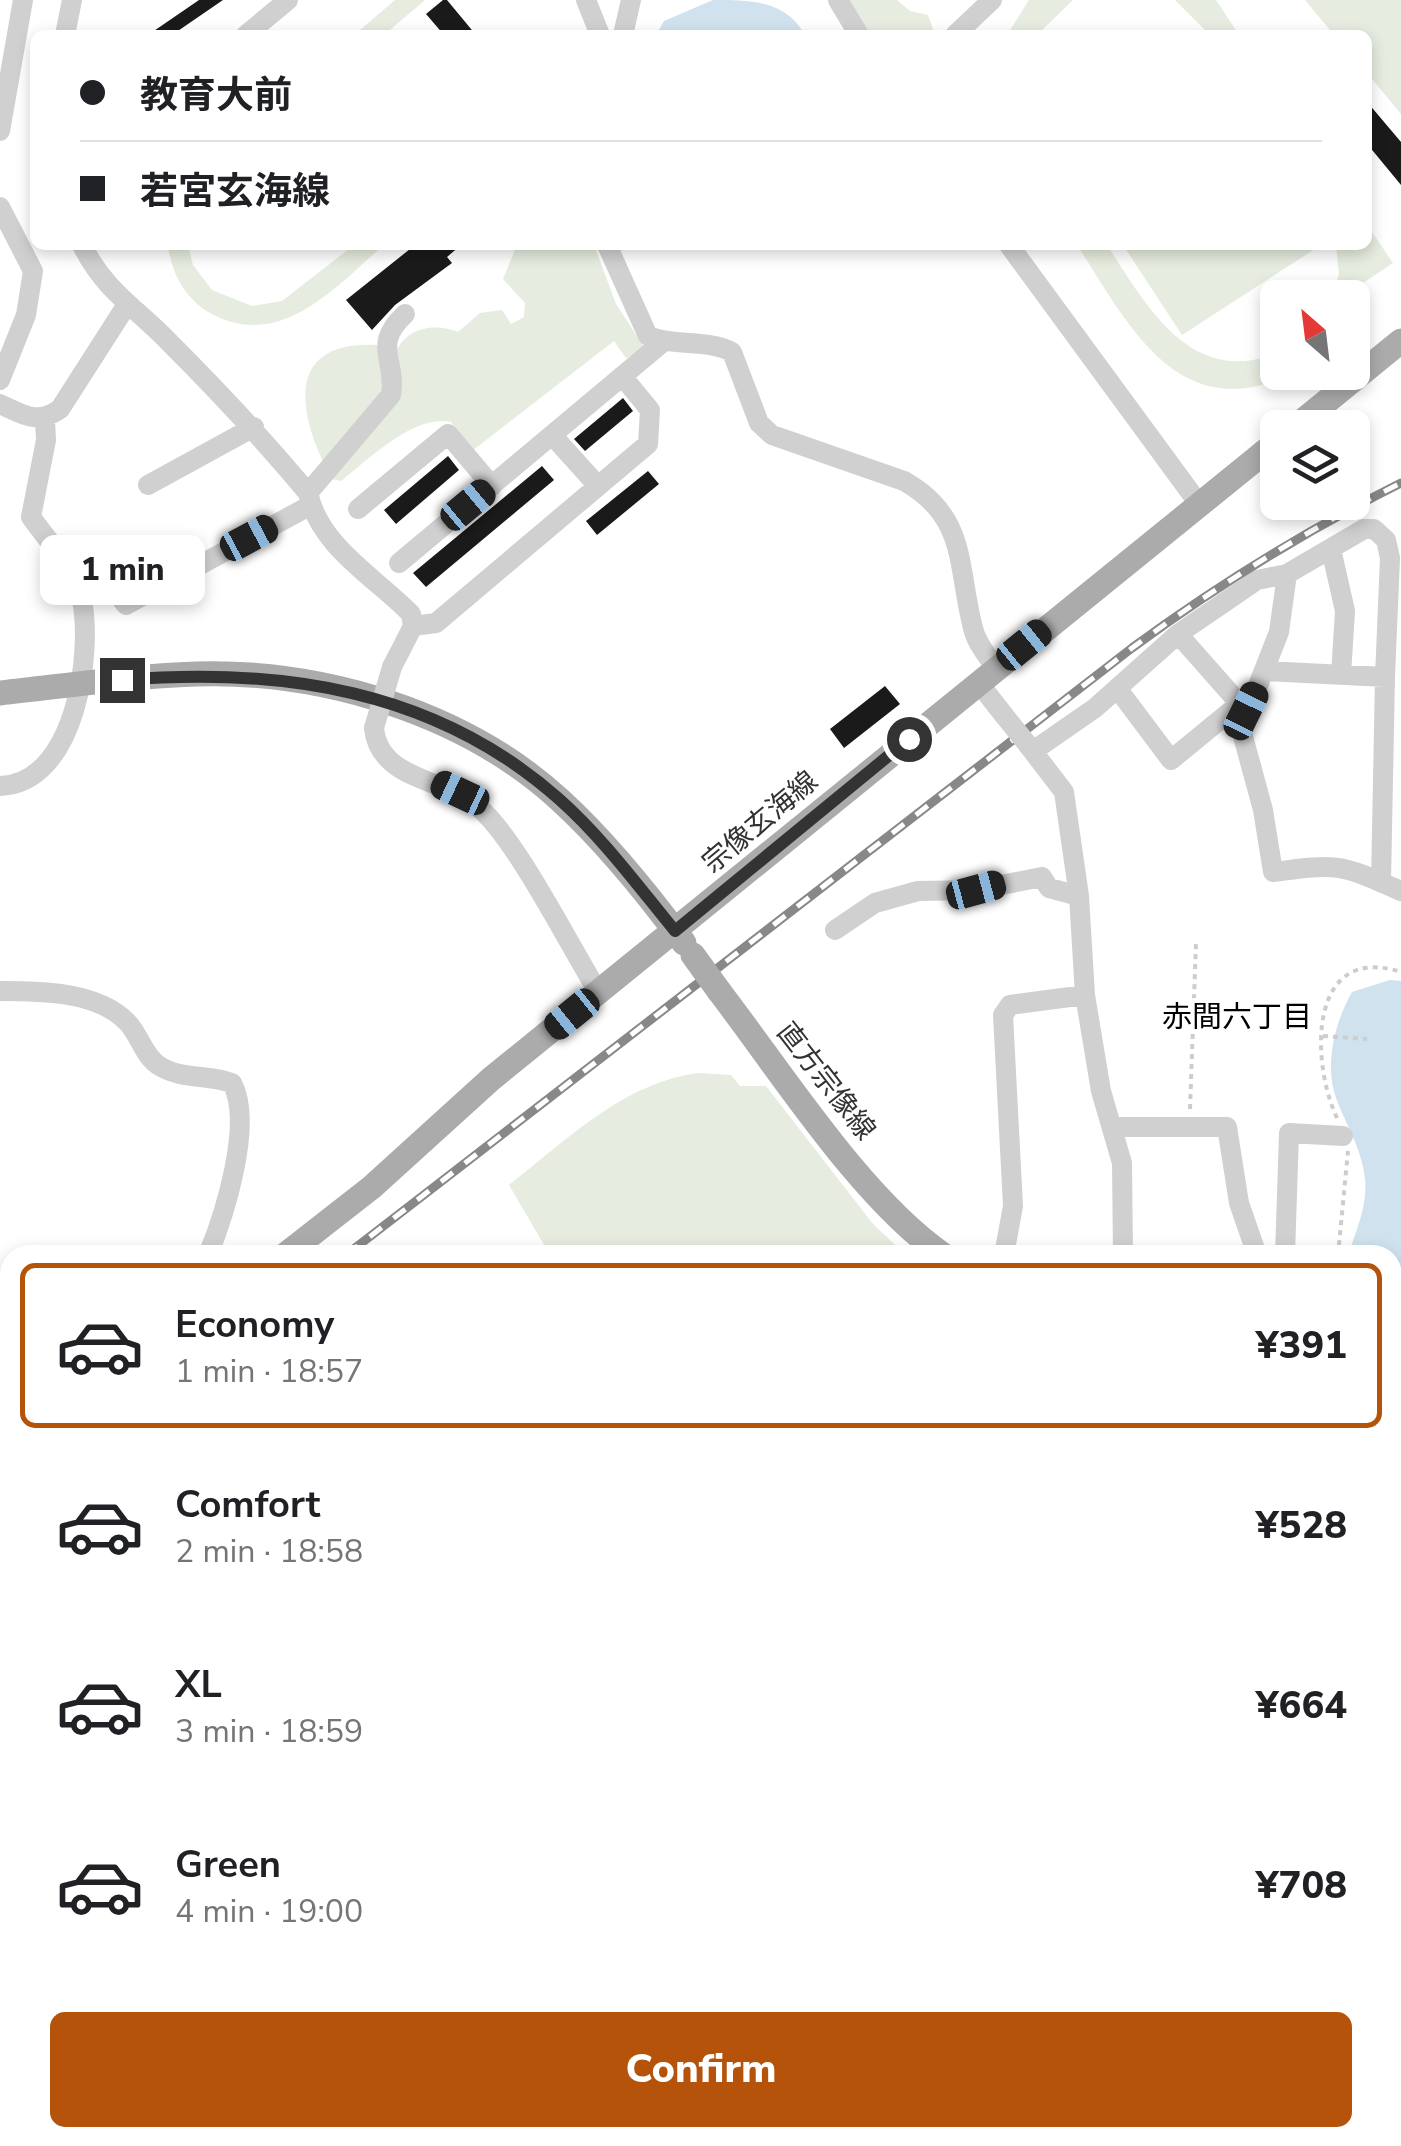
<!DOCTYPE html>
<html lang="en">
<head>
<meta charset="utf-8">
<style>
	:root { --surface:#fff; --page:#f6f6f6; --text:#202124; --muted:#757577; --line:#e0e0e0; --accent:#b45309 }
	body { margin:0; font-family:"Nunito Sans","Noto Sans JP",sans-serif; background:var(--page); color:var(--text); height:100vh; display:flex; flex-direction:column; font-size:38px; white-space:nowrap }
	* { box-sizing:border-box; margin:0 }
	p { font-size:32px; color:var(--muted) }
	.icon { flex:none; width:55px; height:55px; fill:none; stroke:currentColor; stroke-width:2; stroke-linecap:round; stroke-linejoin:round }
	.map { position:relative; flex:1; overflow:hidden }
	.drawer { position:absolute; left:0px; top:1245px; width:1402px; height:902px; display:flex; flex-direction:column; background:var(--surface); border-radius:30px 30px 0 0; box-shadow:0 5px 15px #0003 }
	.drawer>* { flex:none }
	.guide { position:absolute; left:30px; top:30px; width:1342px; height:220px; border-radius:15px; box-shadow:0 5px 15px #0003; display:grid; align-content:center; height:220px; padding:0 50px; background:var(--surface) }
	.needle { width:65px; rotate:332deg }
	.fabs { position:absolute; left:1260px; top:280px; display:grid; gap:20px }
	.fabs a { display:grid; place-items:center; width:110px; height:110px; border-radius:15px; background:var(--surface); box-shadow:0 5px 15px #0003; font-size:50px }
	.end { position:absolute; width:45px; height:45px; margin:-22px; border:12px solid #333; background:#fff; box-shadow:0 0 0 5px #fff }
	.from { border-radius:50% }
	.bubble { position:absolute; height:70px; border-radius:15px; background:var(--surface); box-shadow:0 5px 15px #0003; font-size:32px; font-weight:800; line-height:70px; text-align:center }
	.car { position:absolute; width:30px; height:60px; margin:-30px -15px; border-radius:12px; box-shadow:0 0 8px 2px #0007; background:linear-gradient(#222 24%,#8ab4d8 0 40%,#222 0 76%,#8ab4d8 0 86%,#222 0) }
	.guide b { display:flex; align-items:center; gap:35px; height:95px; font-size:38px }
	.guide b+b { border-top:2px solid var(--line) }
	.guide i { width:25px; height:25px; background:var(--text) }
	ul { padding:18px 0 0; list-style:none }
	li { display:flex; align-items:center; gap:30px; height:165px; margin:0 20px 15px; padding:0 30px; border:5px solid transparent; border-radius:15px }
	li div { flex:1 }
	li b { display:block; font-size:38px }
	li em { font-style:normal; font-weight:800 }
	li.selected { border-color:var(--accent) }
	li>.icon { width:90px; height:90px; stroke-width:1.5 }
	.primary-button { display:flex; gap:20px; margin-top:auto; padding:20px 50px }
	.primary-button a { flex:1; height:115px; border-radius:15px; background:var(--accent); color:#fff; font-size:40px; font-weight:800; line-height:115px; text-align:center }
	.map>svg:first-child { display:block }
	.green { fill:#e6ecdf }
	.water { fill:#cfe2ee }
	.building { fill:#1a1a1a }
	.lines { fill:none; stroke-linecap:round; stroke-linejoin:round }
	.path { stroke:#cdcdcd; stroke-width:4; stroke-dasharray:5 5; stroke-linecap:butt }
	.minor { stroke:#d0d0d0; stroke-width:20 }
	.major { stroke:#ababab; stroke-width:25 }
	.rail-casing { stroke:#888; stroke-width:9 }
	.rail { stroke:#fff; stroke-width:5; stroke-dasharray:15; stroke-linecap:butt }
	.minor-bridge { stroke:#d0d0d0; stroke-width:20 }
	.major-bridge { stroke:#ababab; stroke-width:25 }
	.route { stroke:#333; stroke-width:12 }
	.labels { text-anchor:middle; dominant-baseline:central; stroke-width:10; stroke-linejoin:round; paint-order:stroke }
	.street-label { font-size:28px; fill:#333; stroke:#fff }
	.neighbourhood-label { font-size:30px; fill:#000; stroke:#fff }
</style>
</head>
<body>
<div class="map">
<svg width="1401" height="2146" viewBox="0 0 1401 2146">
	<rect width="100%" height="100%" fill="#fff"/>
	<path class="green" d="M395 0H425L384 35H354Z
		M848 0H897L910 11 928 15 935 35H869Z
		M1029 0H1073L1037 35H1007Z
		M1175 0H1216L1239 35H1210Z
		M1305 0H1401V114L1368 74V35H1334Z
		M1368 226 1393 263 1363 283 1353 311 1352 298 1331 297 1339 274 1336 245H1368Z
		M168 245H188L193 265 212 290 252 306 282 301 354 245H384C333 289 277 355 205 310 183 295 171 271 168 245Z
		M517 245H594L616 304 646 350 626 358 614 341 472 451 451 422C414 414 369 459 341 481L332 479C300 421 279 340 377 345L383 355 396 352C407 327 435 323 458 332L480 313 502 310 511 324 524 317 525 303 503 279Z
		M1077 245H1107C1146 305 1191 388 1277 353L1278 372 1294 373C1178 429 1129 325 1077 245Z
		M1123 245H1321L1182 335Z
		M698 1073 731 1075 740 1086H766L873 1224 906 1255H550L509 1185C567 1140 623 1083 698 1073Z"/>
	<path class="water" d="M713 0C750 0 786 0 805 35H656L664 21Z
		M1390 980 1401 981V1293L1393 1292 1392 1255H1348C1356 1231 1368 1205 1365 1179 1362 1149 1346 1125 1336 1098 1324 1064 1335 1022 1352 992Z"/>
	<path class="building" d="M199 0H223L172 35H148Z
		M443 0H447L476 35H444L426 14Z
		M1368 103 1401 142V185L1368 145Z
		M415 245H461L447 257 452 263 395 305 372 330 346 300Z
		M623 398 633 411 585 451 574 439Z
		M448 456 459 470 396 524 384 510Z
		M542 466 554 480 426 587 413 573Z
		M648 471 659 484 597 535 586 521Z
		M885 686 900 704 844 748 830 729Z"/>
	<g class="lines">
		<path class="path" d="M1323 1036 1367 1039
			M1190 1109 1196 943
			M1337 1118C1311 1064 1307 942 1401 972
			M1338 1255 1348 1151"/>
		<path class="minor" d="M586 0 600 35
			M838 0 859 35
			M65 35 72 0
			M246 35 288 0
			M623 35 631 0
			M955 35 992 0
			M0 131 23 0
			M0 207 33 271 26 315 0 380
			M82 245C104 290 135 307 168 341 217 390 264 440 308 493 320 547 375 577 411 614L413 626 392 667
			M607 245 648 336C676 347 707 339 732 352L759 423 772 435 904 481C968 517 957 567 973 628 976 643 988 656 996 669
			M1009 245 1199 504
			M0 404C24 415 37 425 60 409L126 306
			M552 435 598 486
			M148 485 254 427
			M308 493 391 395C397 359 371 346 405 314
			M358 509 448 434 492 486
			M1331 549 1345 611 1341 675
			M399 563 663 342
			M1287 574 1279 632 1241 729 1263 810 1273 872C1340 863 1340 864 1401 891
			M110 584 126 605 311 505
			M413 626 436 623 648 444 650 410 622 376
			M1178 634 1246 711
			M1266 671 1385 677 1381 882
			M978 682 1003 714
			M1117 688 1171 760 1238 705
			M374 728C379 780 443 778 477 806 515 836 570 947 599 993
			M1028 745 1064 792 1079 896 1085 995 1101 1091 1122 1163 1123 1255
			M1033 751 1095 708 1178 634 1257 580 1287 574 1364 529H1374L1386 540 1390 558 1385 677
			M0 786C76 784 94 651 81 595 74 568 47 540 31 517L46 440 45 420
			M835 930 875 903 918 891 976 890 1042 877 1049 888 1079 896
			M0 991C39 991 96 991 126 1021 139 1033 143 1055 158 1065 180 1080 208 1074 232 1083 254 1123 224 1216 208 1255
			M1113 1127H1227L1239 1203 1257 1255
			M1004 1255 1013 1206 1003 1015 1010 1005 1085 995
			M1285 1255 1289 1133 1343 1136
			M1392 1341 1401 1343
			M1392 1359 1401 1360
			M0 1369 10 1388
			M1392 1453 1401 1454
			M0 1507 10 1500
			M1392 1612 1401 1616
			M1392 1650 1401 1637
			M1392 1677 1401 1681
			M0 1822 10 1803
			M0 1867 10 1873
			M1392 1909 1401 1890
			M467 2138 481 2146
			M326 2146 331 2138
			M772 2146 775 2138
			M1157 2146 1160 2138
			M1286 2146 1290 2138"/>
		<path class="major" d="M1294 428 1401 341
			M0 693C65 686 131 676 196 674 323 670 465 713 560 800 606 842 647 893 684 943
			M719 991C782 1073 860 1197 943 1255
			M285 1255 372 1187 491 1079 1278 441
			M1392 1313 1401 1314
			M0 1431 10 1425
			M0 1688 10 1691
			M968 2146 970 2138"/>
		<g class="rail-casing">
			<path id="rail" d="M346 1255 1132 648C1218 585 1305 531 1401 483
				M0 1457 10 1451"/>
		</g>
		<use href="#rail" class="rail"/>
		<path class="minor-bridge" d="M1003 714 1028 745
			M374 728 392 667"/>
		<path class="major-bridge" d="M693 955 719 991"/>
	</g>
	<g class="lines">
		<path class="route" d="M122 680C280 667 435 689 559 799 603 838 638 886 675 931L909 739"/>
	</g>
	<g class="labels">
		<g class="street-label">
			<text transform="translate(760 822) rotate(-40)">宗像玄海線</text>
			<text transform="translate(826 1081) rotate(52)">直方宗像線</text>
		</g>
		<g class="neighbourhood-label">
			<text x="1237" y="1017">赤間六丁目</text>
		</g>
	</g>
</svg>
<div class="fabs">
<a><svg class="needle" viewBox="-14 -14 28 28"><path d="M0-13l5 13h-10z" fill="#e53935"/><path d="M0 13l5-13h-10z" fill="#757577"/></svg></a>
<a><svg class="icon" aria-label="layers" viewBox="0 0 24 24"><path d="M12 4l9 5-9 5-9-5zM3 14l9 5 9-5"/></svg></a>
</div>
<i class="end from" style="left:909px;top:739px"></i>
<i class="end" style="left:122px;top:680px"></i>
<div class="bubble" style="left:40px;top:535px;width:165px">1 min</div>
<i class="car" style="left:468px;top:505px;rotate:50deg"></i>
<i class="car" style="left:249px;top:538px;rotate:62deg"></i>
<i class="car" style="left:1024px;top:645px;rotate:51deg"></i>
<i class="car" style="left:1246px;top:711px;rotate:26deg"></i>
<i class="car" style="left:460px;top:793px;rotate:295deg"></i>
<i class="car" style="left:976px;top:890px;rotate:75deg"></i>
<i class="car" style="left:572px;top:1014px;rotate:231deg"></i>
<div class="guide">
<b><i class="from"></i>教育大前</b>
<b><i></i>若宮玄海線</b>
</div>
<section class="drawer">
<ul>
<li class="selected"><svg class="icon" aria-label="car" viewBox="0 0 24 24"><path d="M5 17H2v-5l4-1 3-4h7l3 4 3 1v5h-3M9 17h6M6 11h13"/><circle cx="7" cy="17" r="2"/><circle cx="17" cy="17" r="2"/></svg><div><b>Economy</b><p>1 min · 18:57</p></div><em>¥391</em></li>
<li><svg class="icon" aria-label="car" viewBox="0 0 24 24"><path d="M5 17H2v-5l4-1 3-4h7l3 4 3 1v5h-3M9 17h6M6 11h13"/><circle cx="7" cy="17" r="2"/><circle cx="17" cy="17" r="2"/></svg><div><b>Comfort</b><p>2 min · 18:58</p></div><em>¥528</em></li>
<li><svg class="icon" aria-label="car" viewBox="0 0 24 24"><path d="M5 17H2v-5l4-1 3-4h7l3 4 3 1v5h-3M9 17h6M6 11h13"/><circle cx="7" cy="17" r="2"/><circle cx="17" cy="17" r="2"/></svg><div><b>XL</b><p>3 min · 18:59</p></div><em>¥664</em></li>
<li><svg class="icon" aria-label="car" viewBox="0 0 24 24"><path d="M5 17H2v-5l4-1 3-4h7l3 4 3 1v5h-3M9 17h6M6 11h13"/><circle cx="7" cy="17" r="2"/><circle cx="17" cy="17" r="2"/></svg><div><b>Green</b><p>4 min · 19:00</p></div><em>¥708</em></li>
</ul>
<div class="primary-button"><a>Confirm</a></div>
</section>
</div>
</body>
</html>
